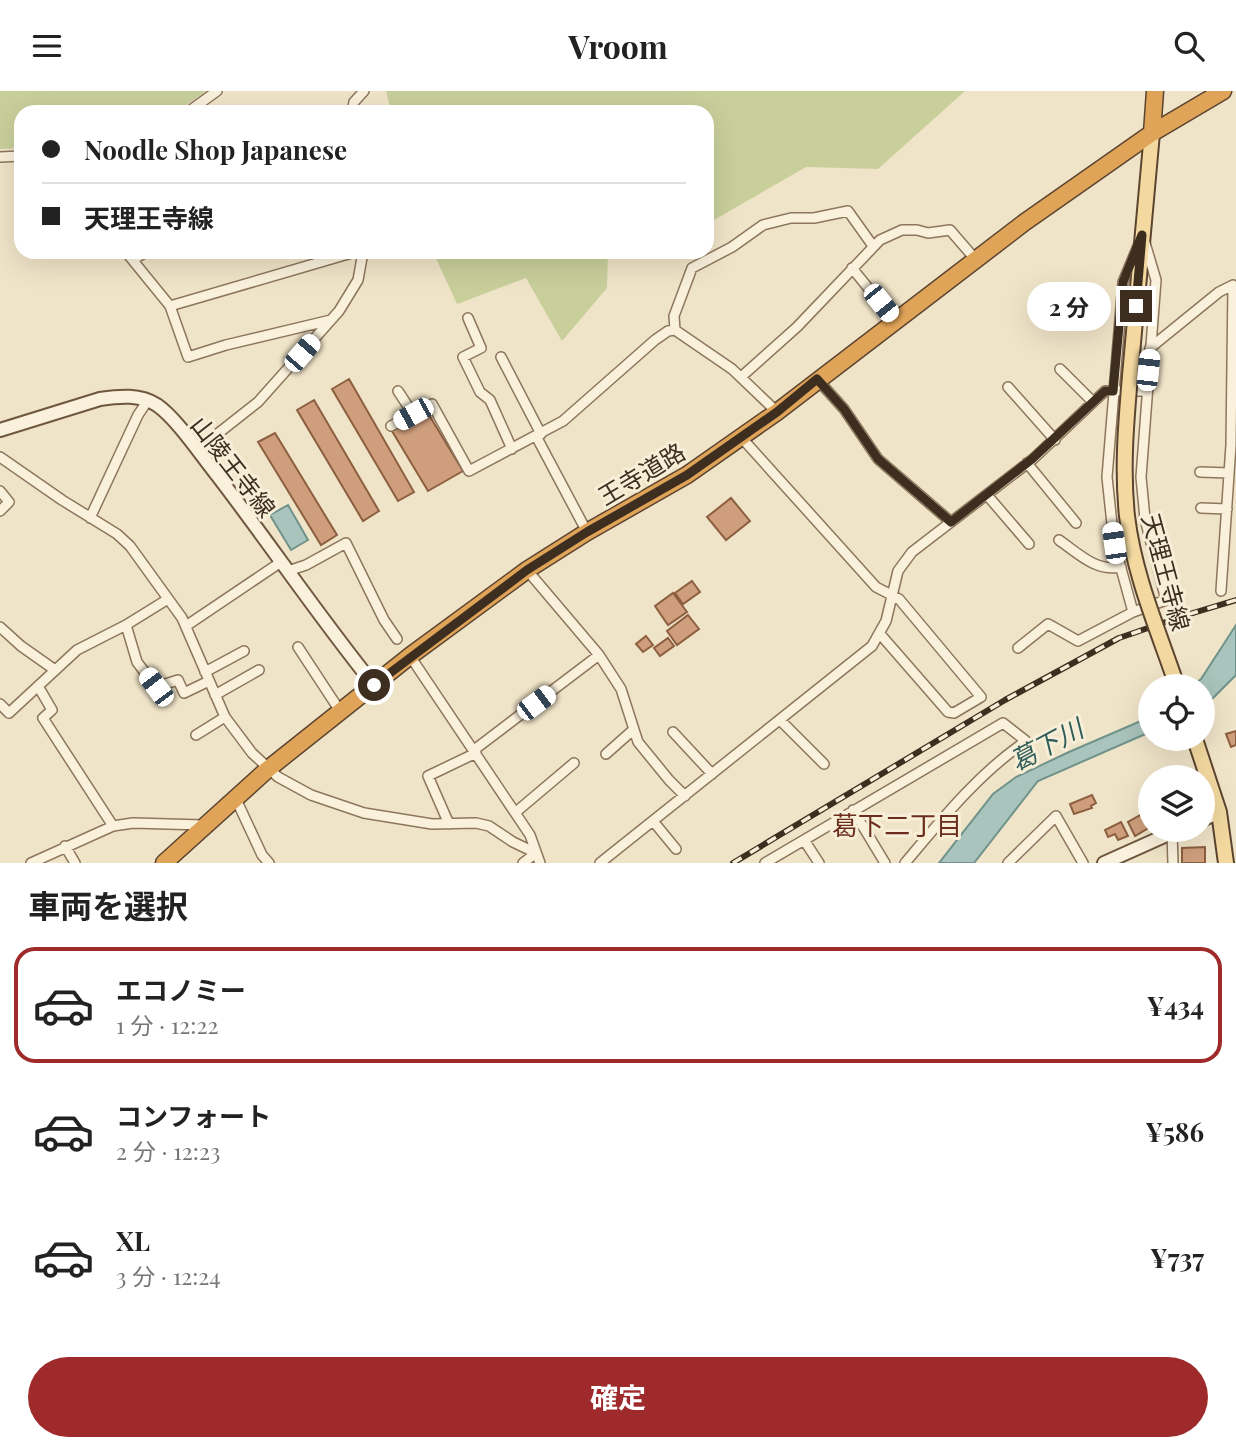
<!DOCTYPE html>
<html lang="ja">
<head>
<meta charset="utf-8">
<style>
	:root { --surface:#fff; --page:#f2f2f2; --text:#222; --muted:#767676; --line:#e0e0e0; --accent:#9e2a2b }
	body { margin:0; font-family:"Playfair Display","Noto Sans JP",serif; background:var(--page); color:var(--text); height:100vh; display:flex; flex-direction:column; font-size:26px; white-space:nowrap }
	* { box-sizing:border-box; margin:0 }
	p { font-size:23px; color:var(--muted) }
	.icon { flex:none; width:38px; height:38px; fill:none; stroke:currentColor; stroke-width:2; stroke-linecap:round; stroke-linejoin:round }
	.map { position:relative; height:772px; overflow:hidden }
	.drawer { display:flex; flex-direction:column; background:var(--surface); flex:1 }
	.drawer>* { flex:none }
	.guide { position:absolute; left:14px; top:14px; width:700px; height:154px; border-radius:21px; box-shadow:0 7px 28px #0002; display:grid; align-content:center; height:154px; padding:0 28px; background:var(--surface) }
	.controls { position:absolute; left:1138px; top:583px; display:grid; gap:14px }
	.controls a { display:grid; place-items:center; width:77px; height:77px; border-radius:50%; background:var(--surface); box-shadow:0 7px 28px #0002; font-size:35px }
	.end { position:absolute; width:32px; height:32px; margin:-16px; border:9px solid #3d2e20; background:#fff; box-shadow:0 0 0 4px #fff }
	.from { border-radius:50% }
	.bubble { position:absolute; height:49px; border-radius:24px; background:var(--surface); box-shadow:0 7px 28px #0002; font-size:23px; font-weight:700; line-height:49px; text-align:center }
	.car { position:absolute; width:21px; height:42px; margin:-21px -10px; border-radius:9px; box-shadow:0 0 5px 2px #0007; background:linear-gradient(#fff 24%,#345 0 40%,#fff 0 76%,#345 0 86%,#fff 0) }
	.guide b { display:flex; align-items:center; gap:24px; height:66px; font-size:26px }
	.guide b+b { border-top:2px solid var(--line) }
	.guide i { width:18px; height:18px; background:var(--text) }
	ul { padding:0; list-style:none }
	li { display:flex; align-items:center; gap:21px; height:116px; margin:0 14px 10px; padding:0 14px; border:4px solid transparent; border-radius:21px }
	li div { flex:1 }
	li b { display:block; font-size:26px }
	li em { font-style:normal; font-weight:700 }
	li.on { border-color:var(--accent) }
	li>.icon { width:63px; height:63px; stroke-width:1.5 }
	h2 { padding:0 28px; font-size:32px; line-height:84px }
	.action { display:flex; gap:14px; margin-top:auto; padding:14px 28px }
	.action a { flex:1; height:80px; border-radius:42px; background:var(--accent); color:#fff; font-size:28px; font-weight:700; line-height:80px; text-align:center }
	header { display:flex; justify-content:space-between; align-items:center; height:91px; padding:0 28px; background:var(--surface); font-size:32px; font-weight:700 }
	.map>svg:first-child { display:block }
	.green { fill:#c9cf9b }
	.water { fill:#a9c4bc; stroke:#6f938a; stroke-width:2 }
	.building { fill:#cf9f7d; stroke:#8d5f41; stroke-width:2 }
	.lines { fill:none; stroke-linecap:round; stroke-linejoin:round }
	.street-casing { stroke:#8d765c; stroke-width:12 }
	.secondary-casing { stroke:#6f573f; stroke-width:16 }
	.primary-casing { stroke:#5b4430; stroke-width:18 }
	.highway-casing { stroke:#5b4430; stroke-width:19 }
	.street { stroke:#faf1dc; stroke-width:9 }
	.secondary { stroke:#faf1dc; stroke-width:12 }
	.primary { stroke:#f3d9a0; stroke-width:14 }
	.highway { stroke:#e0a458; stroke-width:16 }
	.rail-casing { stroke:#3d2e20; stroke-width:6 }
	.rail { stroke:#f7eed8; stroke-width:3.5; stroke-dasharray:10; stroke-linecap:butt }
	.primary-bridge-casing { stroke:#5b4430; stroke-width:18; stroke-linecap:butt }
	.primary-bridge { stroke:#f3d9a0; stroke-width:14 }
	.route { stroke:#3d2e20; stroke-width:9 }
	.labels { text-anchor:middle; dominant-baseline:central; stroke-width:6; stroke-linejoin:round; paint-order:stroke }
	.street-label { font-size:24px; fill:#3d2e20; stroke:#f7eed8 }
	.water-label { font-size:26px; font-style:italic; fill:#2f5d5a; stroke:#f7eed8 }
	.neighbourhood-label { font-size:26px; fill:#6b2e1e; stroke:#f7eed8 }
</style>
</head>
<body>
<header><svg class="icon" aria-label="menu" viewBox="0 0 24 24"><path d="M4 6h16M4 12h16M4 18h16"/></svg>Vroom<svg class="icon" aria-label="search" viewBox="0 0 24 24"><circle cx="10" cy="10" r="6"/><path d="M15 15l6 6"/></svg></header>
<div class="map">
<svg width="1236" height="772" viewBox="0 0 1236 772">
	<rect width="100%" height="100%" fill="#f0e4c8"/>
	<path class="green" d="M0 0H206L176 21H21V57L0 58Z
		M386 0H965L878 78 806 76 707 133V21H391Z
		M433 161H608L607 197 562 250 526 187 457 213Z"/>
	<path class="water" d="M288 414 308 449 291 459 270 424Z
		M1236 534V584L1202 618V595H1192L1201 588Z
		M1150 626V641L1038 690 974 772H939L993 703 1016 686 1069 661Z"/>
	<path class="building" d="M349 288 414 401 398 410 332 298Z
		M314 309 379 420 363 430 297 319Z
		M426 319 463 380 428 400 392 340Z
		M275 342 337 444 321 454 258 351Z
		M731 407 750 430 726 449 707 426Z
		M692 490 700 501 683 513 675 502Z
		M673 502 687 521 668 534 655 515Z
		M688 524 699 538 677 554 667 540Z
		M646 545 653 554 643 561 636 553Z
		M668 547 674 555 660 565 654 557Z
		M1236 640V654L1231 656 1226 643Z
		M1092 704 1096 712 1091 715 1092 717 1074 723 1070 713Z
		M1144 722 1150 736 1135 745 1128 731Z
		M1121 731 1128 745 1118 749 1115 743 1108 746 1105 739Z
		M1205 756V772H1182V757Z"/>
	<g class="lines">
		<g class="street-casing">
			<path id="street" d="M188 21 217 0
				M352 21 354 11 364 0
				M0 66 21 65
				M126 161 170 215 188 266 226 254 331 229
				M134 168 146 161
				M852 177 895 230
				M170 215 355 161
				M468 227 481 257 463 266 480 301 490 309 512 358
				M675 239 674 225 692 177 732 156 763 134 791 127H814L848 120 873 155
				M1150 257 1219 201 1233 194 1231 354 1221 500
				M501 266 541 343
				M1060 278 1093 311
				M741 286 797 236 880 149 902 139H917L928 142 950 139 976 169
				M817 288 844 318 878 368 951 431
				M1008 296 1055 349
				M398 300 413 323
				M391 335 432 313 469 380 563 330 655 249 668 240 675 239 732 278 777 321
				M536 345 587 441
				M740 345 876 496 899 508 981 606 954 622 948 621 880 543
				M197 359 258 311 339 220 358 189 363 161
				M0 366 62 409 117 443 130 455 182 527 225 626 252 662 278 686 311 704 364 722 432 733 476 732 489 735 513 751 536 762 523 772
				M1027 372 1076 432
				M1200 381 1229 382
				M0 400 9 411 0 420
				M987 404 1029 453
				M1201 417 1227 418
				M90 427 138 324 148 309
				M1059 449C1079 463 1096 481 1121 476
				M527 479 599 564 621 598 638 651 669 689 685 705
				M288 480 306 474 346 452 384 529 397 548
				M1133 521 1114 452 1107 386 1123 191 1138 155
				M126 534 137 571 156 596 178 589 184 602 209 590
				M186 535 281 471
				M0 536 21 555 55 579
				M298 556 340 620
				M1018 557 1048 533 1078 550 1133 521 1166 509 1145 428 1141 386 1156 189 1145 152
				M410 565 530 744 540 772
				M205 581 244 560
				M38 595 52 619 43 627 113 735
				M215 604 259 579
				M0 613 9 622 77 559 126 534 168 508
				M780 629 824 673
				M673 641 712 683
				M196 644 225 626
				M474 659 599 564
				M606 663 633 639
				M235 706 262 764 269 772
				M853 719 885 772
				M516 721 574 672
				M653 730 676 758
				M449 733 428 685 476 662
				M1172 742 1173 772
				M804 749 819 772
				M65 755 75 772
				M31 772 113 735 133 732 203 734
				M600 772 872 555 886 530 898 480 912 461 1033 368 1105 300H1146
				M765 772 1003 632 1026 650C978 683 942 728 905 772
				M1008 772 1056 725 1083 772"/>
		</g>
		<g class="secondary-casing">
			<path id="secondary" d="M0 339 100 308C120 305 140 303 157 314 177 328 201 364 217 384 270 453 319 526 374 594
				M1202 729 1219 721
				M1104 772 1180 738"/>
		</g>
		<g class="primary-casing">
			<path id="primary" d="M1130 285 1152 42
				M1195 648 1219 721 1226 772"/>
		</g>
		<g class="highway-casing">
			<path id="highway" d="M1152 42 1155 0
				M164 772 268 678 410 565 527 479 587 441 687 384 777 321 1025 131 1152 42 1223 0"/>
		</g>
		<use href="#street" class="street"/>
		<use href="#secondary" class="secondary"/>
		<use href="#primary" class="primary"/>
		<use href="#highway" class="highway"/>
		<g class="rail-casing">
			<path id="rail" d="M733 772 1005 609 1119 547 1183 525 1236 509"/>
		</g>
		<use href="#rail" class="rail"/>
		<g class="primary-bridge-casing">
			<path id="primary-bridge" d="M1130 285C1126 332 1122 378 1127 425 1134 484 1158 539 1177 595"/>
		</g>
		<use href="#primary-bridge" class="primary-bridge"/>
	</g>
	<g class="lines">
		<path class="route" d="M374 594 527 479 587 441 687 384 777 321 817 288 844 318 878 368 951 431 1032 368 1105 300H1113L1123 191 1142 144 1136 215"/>
	</g>
	<g class="labels">
		<g class="street-label">
			<text transform="translate(234 375) rotate(52)">山陵王寺線</text>
			<text transform="translate(641 382) rotate(-31)">王寺道路</text>
			<text transform="translate(1167 481) rotate(75)">天理王寺線</text>
		</g>
		<g class="water-label">
			<text transform="translate(1046 653) rotate(-28)">葛下川</text>
		</g>
		<g class="neighbourhood-label">
			<text x="897" y="733">葛下二丁目</text>
		</g>
	</g>
</svg>
<div class="controls">
<a><svg class="icon" aria-label="locate" viewBox="0 0 24 24"><circle cx="12" cy="12" r="6"/><path d="M12 2v4M12 18v4M2 12h4M18 12h4"/></svg></a>
<a><svg class="icon" aria-label="layers" viewBox="0 0 24 24"><path d="M12 4l9 5-9 5-9-5zM3 14l9 5 9-5"/></svg></a>
</div>
<i class="end from" style="left:374px;top:594px"></i>
<i class="end" style="left:1136px;top:215px"></i>
<div class="bubble" style="left:1027px;top:191px;width:84px">2 分</div>
<i class="car" style="left:881px;top:212px;rotate:141deg"></i>
<i class="car" style="left:302px;top:262px;rotate:41deg"></i>
<i class="car" style="left:1148px;top:279px;rotate:6deg"></i>
<i class="car" style="left:413px;top:323px;rotate:241deg"></i>
<i class="car" style="left:1114px;top:452px;rotate:352deg"></i>
<i class="car" style="left:156px;top:596px;rotate:323deg"></i>
<i class="car" style="left:536px;top:612px;rotate:53deg"></i>
<div class="guide">
<b><i class="from"></i>Noodle Shop Japanese</b>
<b><i></i>天理王寺線</b>
</div>
</div>
<section class="drawer">
<h2>車両を選択</h2>
<ul>
<li class="on"><svg class="icon" aria-label="car" viewBox="0 0 24 24"><path d="M5 17H2v-5l4-1 3-4h7l3 4 3 1v5h-3M9 17h6M6 11h13"/><circle cx="7" cy="17" r="2"/><circle cx="17" cy="17" r="2"/></svg><div><b>エコノミー</b><p>1 分 · 12:22</p></div><em>¥434</em></li>
<li><svg class="icon" aria-label="car" viewBox="0 0 24 24"><path d="M5 17H2v-5l4-1 3-4h7l3 4 3 1v5h-3M9 17h6M6 11h13"/><circle cx="7" cy="17" r="2"/><circle cx="17" cy="17" r="2"/></svg><div><b>コンフォート</b><p>2 分 · 12:23</p></div><em>¥586</em></li>
<li><svg class="icon" aria-label="car" viewBox="0 0 24 24"><path d="M5 17H2v-5l4-1 3-4h7l3 4 3 1v5h-3M9 17h6M6 11h13"/><circle cx="7" cy="17" r="2"/><circle cx="17" cy="17" r="2"/></svg><div><b>XL</b><p>3 分 · 12:24</p></div><em>¥737</em></li>
</ul>
<div class="action"><a>確定</a></div>
</section>
</body>
</html>
